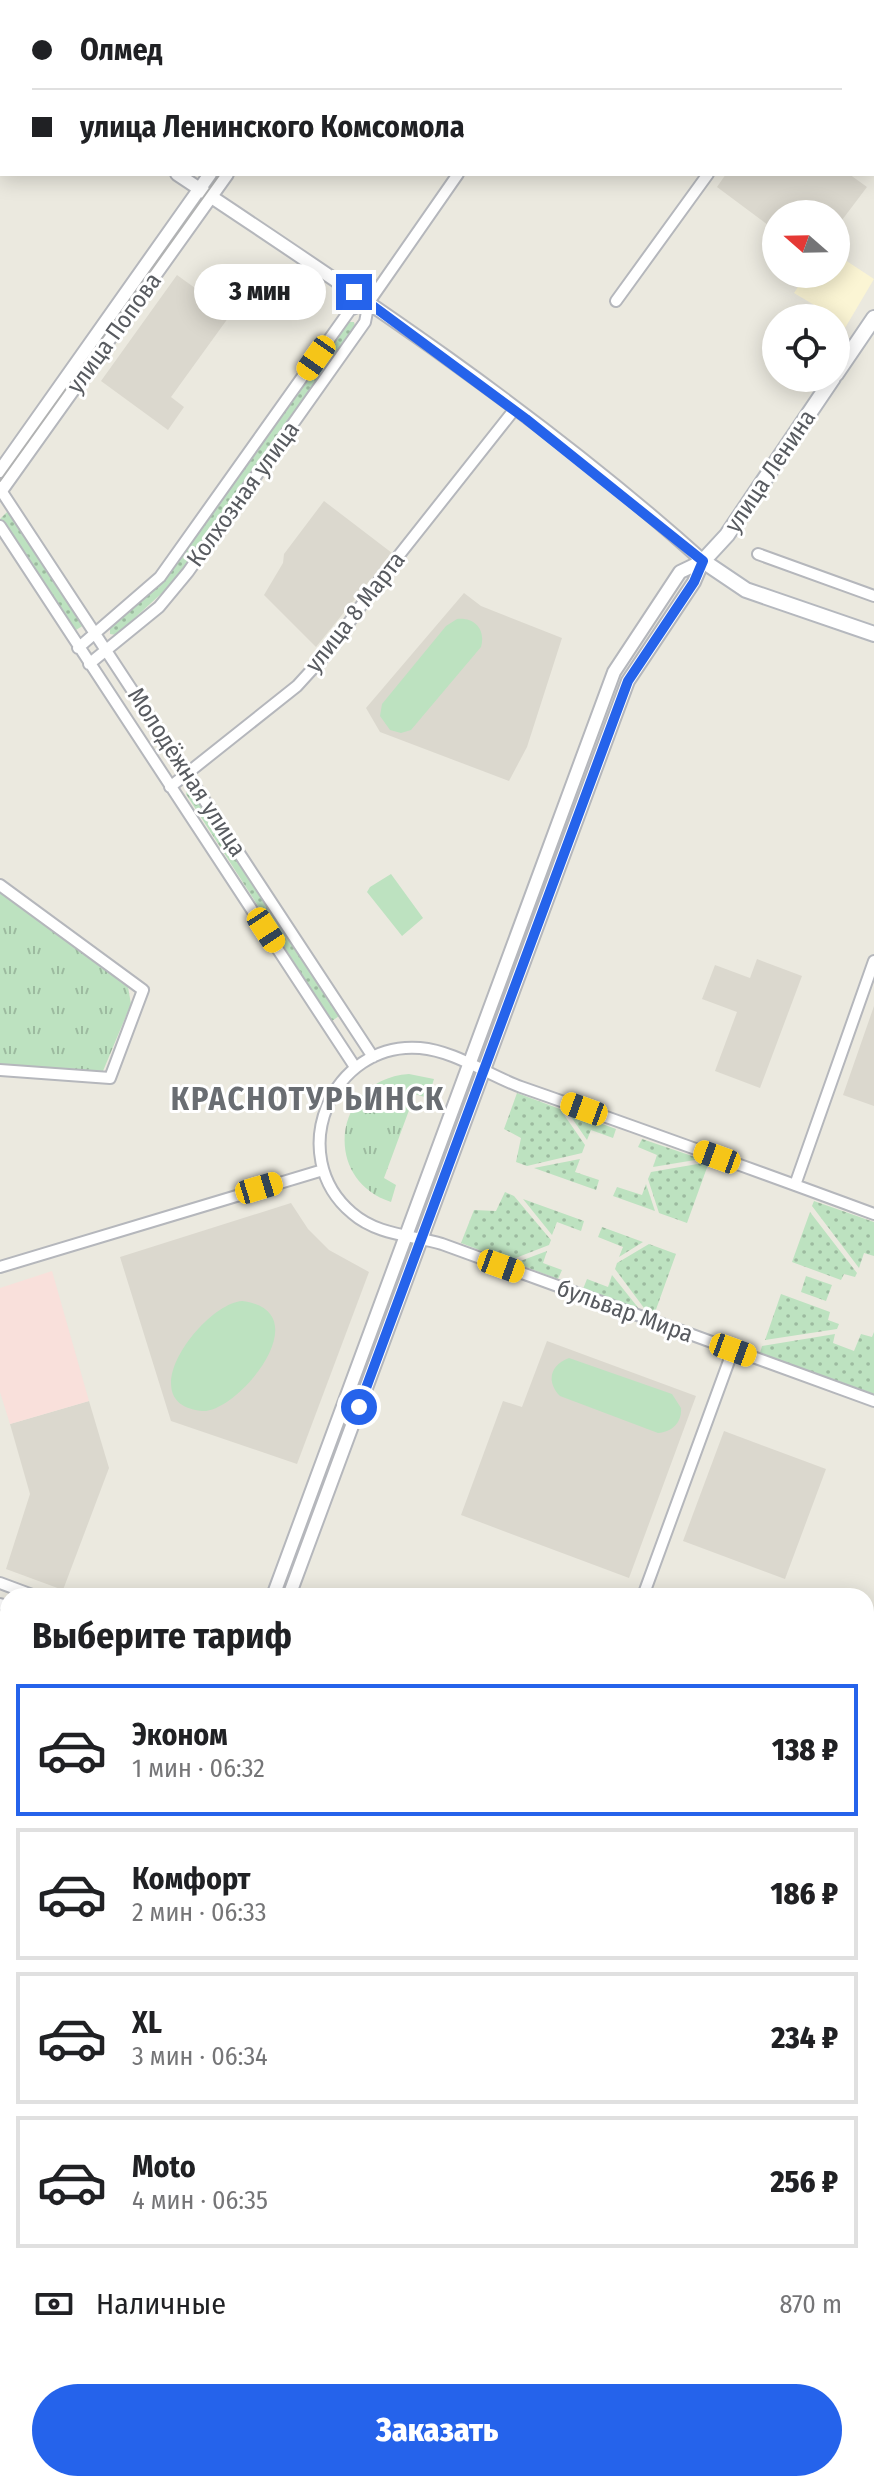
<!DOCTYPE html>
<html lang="ru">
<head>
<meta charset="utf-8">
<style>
	:root { --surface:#fff; --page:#f2f2f2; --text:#202124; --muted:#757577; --line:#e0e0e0; --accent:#2563eb }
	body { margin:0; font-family:"Fira Sans Condensed",sans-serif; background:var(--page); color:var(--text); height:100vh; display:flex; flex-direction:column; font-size:30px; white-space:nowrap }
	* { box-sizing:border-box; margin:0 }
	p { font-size:26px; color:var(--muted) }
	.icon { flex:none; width:44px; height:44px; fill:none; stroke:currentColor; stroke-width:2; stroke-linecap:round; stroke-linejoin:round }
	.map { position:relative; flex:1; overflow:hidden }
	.panel { position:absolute; left:0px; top:1588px; width:874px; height:904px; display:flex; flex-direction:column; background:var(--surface); border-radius:24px 24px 0 0; box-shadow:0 4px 20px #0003 }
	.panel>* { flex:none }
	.hud { position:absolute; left:0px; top:0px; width:874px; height:176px; box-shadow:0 4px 20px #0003; display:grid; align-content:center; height:176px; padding:0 32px; background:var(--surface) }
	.needle { width:52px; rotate:290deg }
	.controls { position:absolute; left:762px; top:200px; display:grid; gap:16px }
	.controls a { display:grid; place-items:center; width:88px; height:88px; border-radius:50%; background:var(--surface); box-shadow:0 4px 20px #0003; font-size:40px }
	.end { position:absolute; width:36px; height:36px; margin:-18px; border:10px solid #2563eb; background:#fff; box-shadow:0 0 0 4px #fff }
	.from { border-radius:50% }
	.bubble { position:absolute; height:56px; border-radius:28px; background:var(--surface); box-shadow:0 4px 20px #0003; font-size:26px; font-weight:800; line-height:56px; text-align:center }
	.car { position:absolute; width:24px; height:48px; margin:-24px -12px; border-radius:10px; box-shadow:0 0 6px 2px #0007; background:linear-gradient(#f5c518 24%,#345 0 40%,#f5c518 0 76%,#345 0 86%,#f5c518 0) }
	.hud b { display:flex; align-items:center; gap:28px; height:76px; font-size:30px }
	.hud b+b { border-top:2px solid var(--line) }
	.hud i { width:20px; height:20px; background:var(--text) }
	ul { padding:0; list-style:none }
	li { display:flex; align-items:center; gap:24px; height:132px; margin:0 16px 12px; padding:0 16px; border:4px solid var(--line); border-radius:0px }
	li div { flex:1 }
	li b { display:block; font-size:30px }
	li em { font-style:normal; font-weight:800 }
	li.selected { border-color:var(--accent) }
	li>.icon { width:72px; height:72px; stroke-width:1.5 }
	h2 { padding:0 32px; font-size:36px; line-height:96px }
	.pay { display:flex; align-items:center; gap:20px; height:88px; padding:0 32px; font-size:30px }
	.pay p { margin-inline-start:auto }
	.action { display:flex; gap:16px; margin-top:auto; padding:16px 32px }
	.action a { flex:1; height:92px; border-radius:48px; background:var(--accent); color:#fff; font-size:32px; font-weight:800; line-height:92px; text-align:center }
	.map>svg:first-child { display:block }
	.commercial { fill:#fbf5d4 }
	.education { fill:#dbd8ce }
	.medical { fill:#f9e0db }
	.grass { fill:url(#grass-dots) }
	.park { fill:url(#park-tufts) }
	.pitch { fill:#bde2c0 }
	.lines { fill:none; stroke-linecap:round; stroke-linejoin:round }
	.minor-casing { stroke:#b5b7bc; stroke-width:14 }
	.tertiary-casing { stroke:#b5b7bc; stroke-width:16 }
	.secondary-casing { stroke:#b5b8be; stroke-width:18 }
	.minor { stroke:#fff; stroke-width:10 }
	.tertiary { stroke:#fff; stroke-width:12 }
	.secondary { stroke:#fff; stroke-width:14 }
	.tram { stroke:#b1b2b2; stroke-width:2 }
	.route { stroke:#2563eb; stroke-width:10 }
	.labels { text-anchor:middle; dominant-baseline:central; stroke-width:6; stroke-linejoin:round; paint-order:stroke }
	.street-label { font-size:24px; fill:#585b60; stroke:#fff }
	.district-label { font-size:32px; font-weight:bold; letter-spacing:2px; fill:#696d72; stroke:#fff }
</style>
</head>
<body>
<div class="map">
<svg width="874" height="2492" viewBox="0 0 874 2492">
	<defs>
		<pattern id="grass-dots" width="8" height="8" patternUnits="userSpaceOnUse" patternTransform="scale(2)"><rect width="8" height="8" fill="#bde2c0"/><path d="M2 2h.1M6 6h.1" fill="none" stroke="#9cba9f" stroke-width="1.8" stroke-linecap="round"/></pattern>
		<pattern id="park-tufts" width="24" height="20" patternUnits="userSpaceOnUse" patternTransform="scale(2)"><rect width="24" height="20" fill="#bde2c0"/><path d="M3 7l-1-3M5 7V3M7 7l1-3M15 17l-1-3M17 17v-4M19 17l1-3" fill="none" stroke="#9cba9f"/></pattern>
	</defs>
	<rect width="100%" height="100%" fill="#ebe9df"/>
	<path class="commercial" d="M836 254 874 279 845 328 836 318 794 293 806 274H836Z"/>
	<path class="education" d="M726 174H849L867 187 836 228V214H776V231L717 187Z
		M177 275 231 314 171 397 184 407 168 430 101 381Z
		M324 501 392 553 316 647 264 595 283 563 284 554Z
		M464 593 481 606 562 638 527 747 509 781 380 732 366 708Z
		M757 959 802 976 760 1088 715 1071 737 1012 702 999 715 965 750 978Z
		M874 1006V1106L843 1095Z
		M291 1203 308 1229 329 1250 369 1272 297 1464 171 1421 120 1257Z
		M547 1341 696 1396 629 1578 461 1515 503 1401 522 1407Z
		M89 1401 109 1468 63 1590 6 1569 30 1494 10 1424Z
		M724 1431 826 1469 785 1579 683 1541Z
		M0 1884 8 1887V1927L0 1949Z
		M866 2092 874 2095V2167L866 2164Z
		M114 2484H227L224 2492H125L112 2487Z"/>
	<path class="medical" d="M52 1271 89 1401 10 1424 0 1392V1288Z"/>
	<path class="grass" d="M348 322H354L355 328 174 582 116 635 110 634V627L166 576Z
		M10 509 84 625 76 630 69 626 0 519Z
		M188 789 194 790 339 1016 332 1021 186 794Z
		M517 1093 560 1109 585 1145 582 1153 527 1166 516 1162 521 1138 504 1129Z
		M567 1111 616 1129 613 1138 591 1130 587 1140Z
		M642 1139 701 1159 653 1167 657 1155 638 1147Z
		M580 1159 575 1172 599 1180 596 1190 534 1168Z
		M709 1162 687 1223 659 1213 648 1179 651 1172Z
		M646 1184 655 1211 613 1196 617 1187 642 1195Z
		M505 1192 514 1196 551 1240 549 1245 508 1261 461 1243 474 1210 496 1211Z
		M523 1199 584 1221 581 1231 557 1222 552 1235Z
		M814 1201 874 1222V1256L864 1253 859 1268 812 1206Z
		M810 1212 857 1273 855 1277 844 1274 841 1280 792 1262Z
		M602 1227 643 1242 619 1257 623 1247 598 1237Z
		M649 1244 676 1254 654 1315 647 1312 615 1269 617 1263Z
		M547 1251 543 1263 562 1270 558 1279 515 1263Z
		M612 1275 640 1310 583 1289 587 1279 608 1287Z
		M806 1276 832 1285 826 1301 801 1292Z
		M781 1294 830 1312 828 1320 839 1324 837 1329 765 1340Z
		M874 1332V1394L760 1353 762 1346 835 1334 833 1343 854 1351 861 1334 872 1337Z
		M0 2442 8 2445V2484H13L10 2492H0Z"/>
	<path class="park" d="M0 892 128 987 131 1004 103 1071 0 1065Z
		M409 1074 434 1079 428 1098 415 1094 384 1178 396 1185 391 1202C320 1179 334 1079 409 1074Z"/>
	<path class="pitch" d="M457 619C475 617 486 630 481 647L411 730 401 733 390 730 380 716 382 704 446 626Z
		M391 874 423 918 402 936 367 892 370 887Z
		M242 1301C322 1311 237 1414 202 1411 129 1403 203 1304 242 1301Z
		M569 1358 672 1394 681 1408C682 1422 673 1432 658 1433L560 1396C546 1382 550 1365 569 1358Z"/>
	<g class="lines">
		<g class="minor-casing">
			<path id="minor" d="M85 2 86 0
				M578 2 579 0
				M0 126 2 123
				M616 301 708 174
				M0 489 373 1057
				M0 526 355 1067
				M758 554 874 596
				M78 648 160 577 350 310 369 302
				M89 664 159 607 188 572 365 322 369 302 458 174
				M170 787 297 686 327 653 381 578 514 410
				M0 885 143 990 110 1078 0 1070
				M795 1185 874 961
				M874 1214C757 1171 639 1128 521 1087 488 1075 455 1051 420 1048 331 1041 284 1156 352 1213 377 1235 411 1235 442 1244L874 1401
				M0 1267 323 1170
				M0 1583 35 1596
				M643 1596 733 1350
				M0 1604 8 1606
				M0 1867 8 1870
				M866 1879 874 1882
				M866 1919 874 1922
				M866 2180 874 2182
				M866 2415 874 2393
				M18 2492 21 2484
				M475 2492 476 2484
				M838 2492 841 2484"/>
		</g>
		<g class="tertiary-casing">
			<path id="tertiary" d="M326 2 328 0
				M346 2 348 0
				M0 54 2 55
				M177 174C358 294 542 416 703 561
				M0 471 210 174
				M0 492 227 174
				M273 1596 614 672 680 572 703 561
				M289 1596 628 681 694 582 703 561"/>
		</g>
		<g class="secondary-casing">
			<path id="secondary" d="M731 0 733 2
				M872 99 874 100
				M836 374 874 318
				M833 378 727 535 703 561 746 590 874 634
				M866 1689 874 1667
				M0 2219 8 2222
				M728 2484 750 2492"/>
		</g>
		<use href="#minor" class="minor"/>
		<use href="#tertiary" class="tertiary"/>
		<use href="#secondary" class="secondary"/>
		<path class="tram" d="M337 2 338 0
			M0 481 220 174"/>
	</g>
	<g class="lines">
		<path class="route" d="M354 292 526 419 703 561 694 582 628 681 359 1407"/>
	</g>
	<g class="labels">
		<g class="street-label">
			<text transform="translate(114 333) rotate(-54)">улица Попова</text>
			<text transform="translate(770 471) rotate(-56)">улица Ленина</text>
			<text transform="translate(243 494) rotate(-54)">Колхозная улица</text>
			<text transform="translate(355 612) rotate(-52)">улица 8 Марта</text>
			<text transform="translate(187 772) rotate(57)">Молодёжная улица</text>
			<text transform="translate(625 1311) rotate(20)">бульвар Мира</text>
		</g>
		<g class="district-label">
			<text x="308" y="1099">КРАСНОТУРЬИНСК</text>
		</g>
	</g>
</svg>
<div class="controls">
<a><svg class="needle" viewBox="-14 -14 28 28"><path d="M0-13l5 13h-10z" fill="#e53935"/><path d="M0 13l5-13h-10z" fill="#757577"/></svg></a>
<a><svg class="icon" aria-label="locate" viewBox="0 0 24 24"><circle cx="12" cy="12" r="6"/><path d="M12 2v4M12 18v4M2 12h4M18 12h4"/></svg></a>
</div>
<i class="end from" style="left:359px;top:1407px"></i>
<i class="end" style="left:354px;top:292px"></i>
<div class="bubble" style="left:194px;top:264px;width:132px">3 мин</div>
<i class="car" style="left:316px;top:358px;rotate:215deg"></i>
<i class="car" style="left:266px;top:930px;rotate:147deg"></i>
<i class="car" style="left:584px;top:1109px;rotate:290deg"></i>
<i class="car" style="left:717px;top:1157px;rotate:290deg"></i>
<i class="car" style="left:259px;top:1188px;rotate:73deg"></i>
<i class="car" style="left:501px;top:1266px;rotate:110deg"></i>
<i class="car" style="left:733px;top:1350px;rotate:110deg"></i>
<div class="hud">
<b><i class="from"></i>Олмед</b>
<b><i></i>улица Ленинского Комсомола</b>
</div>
<section class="panel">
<h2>Выберите тариф</h2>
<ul>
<li class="selected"><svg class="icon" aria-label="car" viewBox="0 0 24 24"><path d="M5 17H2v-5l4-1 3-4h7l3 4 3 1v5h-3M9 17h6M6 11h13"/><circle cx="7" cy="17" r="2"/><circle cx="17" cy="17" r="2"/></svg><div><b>Эконом</b><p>1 мин · 06:32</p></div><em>138 ₽</em></li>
<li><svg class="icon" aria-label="car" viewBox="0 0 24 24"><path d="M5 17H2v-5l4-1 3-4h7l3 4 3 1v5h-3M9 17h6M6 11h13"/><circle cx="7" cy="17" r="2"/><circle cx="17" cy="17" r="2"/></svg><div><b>Комфорт</b><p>2 мин · 06:33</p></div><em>186 ₽</em></li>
<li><svg class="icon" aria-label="car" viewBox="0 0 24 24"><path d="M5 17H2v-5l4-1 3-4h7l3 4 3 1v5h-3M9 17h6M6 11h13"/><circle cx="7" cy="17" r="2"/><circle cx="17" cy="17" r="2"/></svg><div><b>XL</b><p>3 мин · 06:34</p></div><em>234 ₽</em></li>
<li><svg class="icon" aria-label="car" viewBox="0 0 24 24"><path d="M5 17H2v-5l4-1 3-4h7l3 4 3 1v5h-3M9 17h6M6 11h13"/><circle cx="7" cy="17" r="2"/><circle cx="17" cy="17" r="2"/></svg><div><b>Moto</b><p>4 мин · 06:35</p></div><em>256 ₽</em></li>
</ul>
<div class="pay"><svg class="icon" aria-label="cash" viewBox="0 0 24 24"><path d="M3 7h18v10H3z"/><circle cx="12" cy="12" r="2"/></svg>Наличные<p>870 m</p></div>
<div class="action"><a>Заказать</a></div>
</section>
</div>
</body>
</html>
